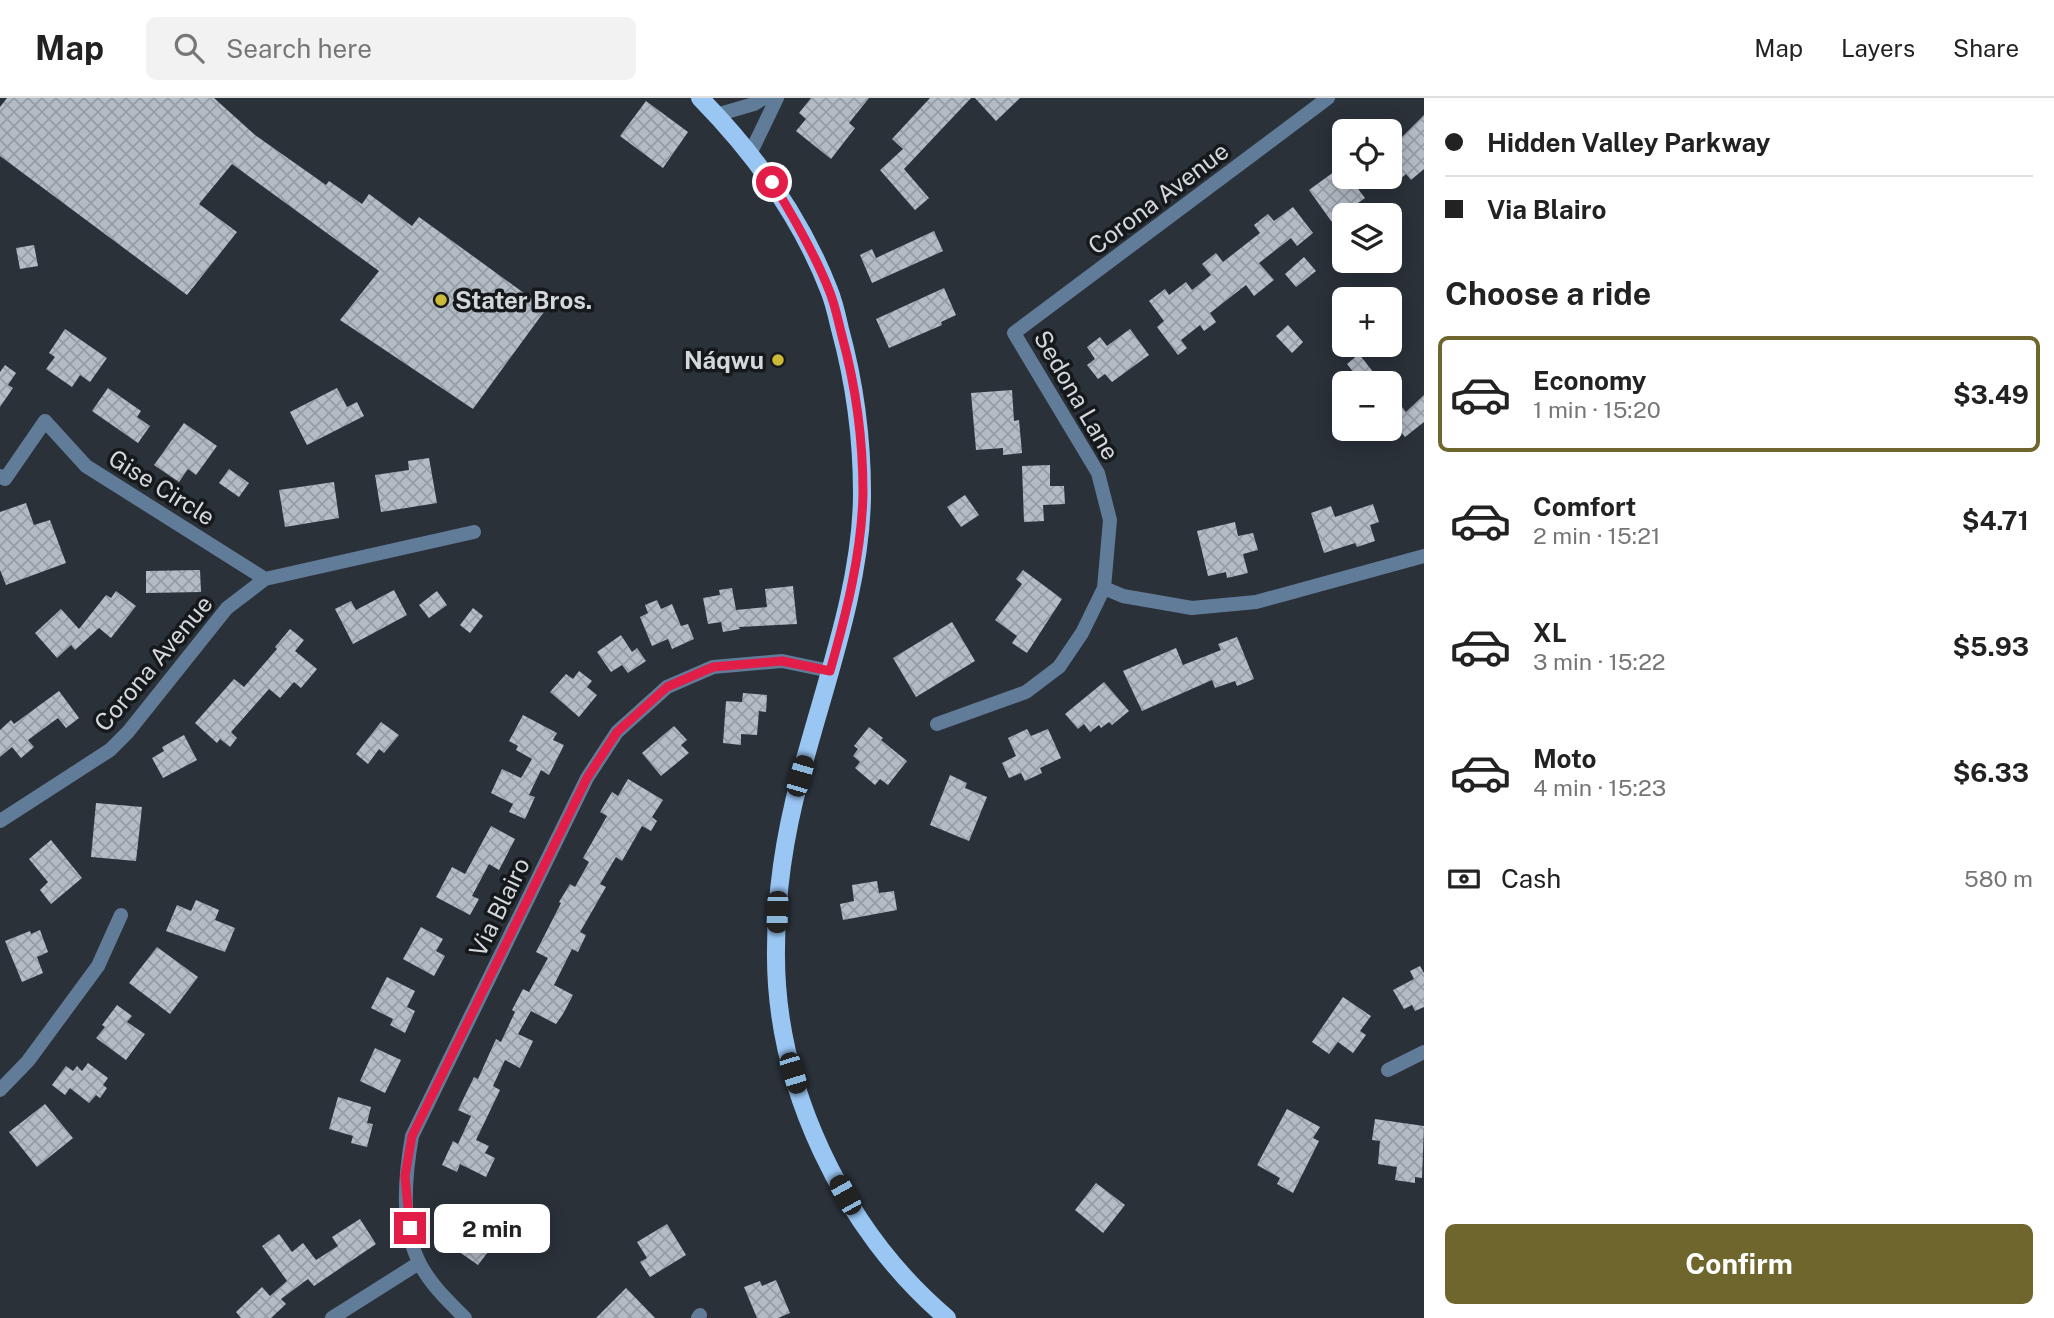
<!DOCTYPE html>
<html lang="en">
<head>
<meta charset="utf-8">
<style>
	:root { --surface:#fff; --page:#f2f2f2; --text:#222; --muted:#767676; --line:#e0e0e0; --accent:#6e662c }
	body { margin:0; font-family:"Public Sans",sans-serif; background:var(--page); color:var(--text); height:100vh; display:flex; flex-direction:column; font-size:26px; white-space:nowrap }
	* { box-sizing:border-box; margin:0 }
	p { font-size:23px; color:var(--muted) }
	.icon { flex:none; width:38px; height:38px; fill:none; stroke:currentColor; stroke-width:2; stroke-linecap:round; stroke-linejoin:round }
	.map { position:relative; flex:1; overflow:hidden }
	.sheet { display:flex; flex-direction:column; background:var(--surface); width:630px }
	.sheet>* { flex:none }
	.guide { display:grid; align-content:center; height:154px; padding:0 21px; background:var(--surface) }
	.buttons { position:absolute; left:1332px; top:21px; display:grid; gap:14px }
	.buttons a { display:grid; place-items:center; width:70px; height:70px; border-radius:10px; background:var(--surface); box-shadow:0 4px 18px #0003; font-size:35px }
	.end { position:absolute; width:32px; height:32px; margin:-16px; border:9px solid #e11d48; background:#fff; box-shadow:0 0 0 4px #fff }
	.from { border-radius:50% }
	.bubble { position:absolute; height:49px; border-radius:10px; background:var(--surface); box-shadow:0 4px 18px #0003; font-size:23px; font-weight:700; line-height:49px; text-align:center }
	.car { position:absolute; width:21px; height:42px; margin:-21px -10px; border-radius:9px; box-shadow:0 0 5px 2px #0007; background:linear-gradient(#222 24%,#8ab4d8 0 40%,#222 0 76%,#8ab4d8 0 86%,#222 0) }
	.guide b { display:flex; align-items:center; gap:24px; height:66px; font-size:26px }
	.guide b+b { border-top:2px solid var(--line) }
	.guide i { width:18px; height:18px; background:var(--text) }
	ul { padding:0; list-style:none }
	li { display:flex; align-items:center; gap:21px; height:116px; margin:0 14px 10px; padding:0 7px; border:4px solid transparent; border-radius:10px }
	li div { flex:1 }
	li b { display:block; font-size:26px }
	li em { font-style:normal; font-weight:700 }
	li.on { border-color:var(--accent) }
	li>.icon { width:63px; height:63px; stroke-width:1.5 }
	h2 { padding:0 21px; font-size:32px; line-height:84px }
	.pay { display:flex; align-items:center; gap:18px; height:77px; padding:0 21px; font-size:26px }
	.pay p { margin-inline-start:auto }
	.cta { display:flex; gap:14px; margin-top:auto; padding:14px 21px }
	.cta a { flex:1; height:80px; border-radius:10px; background:var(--accent); color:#fff; font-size:28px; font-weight:700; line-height:80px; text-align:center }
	header { display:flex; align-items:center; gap:42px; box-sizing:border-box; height:98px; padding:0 35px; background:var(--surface); border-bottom:2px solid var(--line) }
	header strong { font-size:33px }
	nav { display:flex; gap:38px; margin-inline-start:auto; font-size:24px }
	.search { width:490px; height:63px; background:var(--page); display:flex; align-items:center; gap:18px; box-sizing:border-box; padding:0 24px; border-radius:10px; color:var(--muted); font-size:26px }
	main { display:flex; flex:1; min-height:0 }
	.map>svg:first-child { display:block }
	.building { fill:url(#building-cross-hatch) }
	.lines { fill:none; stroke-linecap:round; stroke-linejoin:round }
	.minor { stroke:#617c98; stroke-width:14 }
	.primary { stroke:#9ac6f4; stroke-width:18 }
	.route { stroke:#e11d48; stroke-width:9 }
	.poi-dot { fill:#ccb938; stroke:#16191c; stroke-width:2.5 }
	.labels { text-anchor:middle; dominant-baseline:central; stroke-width:7; stroke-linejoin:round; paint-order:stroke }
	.street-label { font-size:24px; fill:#d4d8dd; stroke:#16191c }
	.poi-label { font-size:24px; font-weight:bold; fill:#d4d8dd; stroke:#16191c; text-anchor:start }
</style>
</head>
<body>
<header>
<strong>Map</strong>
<div class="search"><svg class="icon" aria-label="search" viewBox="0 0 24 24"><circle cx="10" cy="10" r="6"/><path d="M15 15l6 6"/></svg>Search here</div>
<nav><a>Map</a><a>Layers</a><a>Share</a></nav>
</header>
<main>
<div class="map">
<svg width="1424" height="1220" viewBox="0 0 1424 1220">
	<defs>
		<pattern id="building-cross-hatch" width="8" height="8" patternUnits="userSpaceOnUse" patternTransform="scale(1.75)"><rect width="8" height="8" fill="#b3bbc5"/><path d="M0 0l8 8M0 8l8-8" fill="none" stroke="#969ca4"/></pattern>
	</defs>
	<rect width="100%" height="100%" fill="#2a3139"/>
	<path class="building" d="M7 0H214L255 37 326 87 329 83 362 106 369 96 412 128 419 119 546 211 473 311 340 222 379 173 232 66 199 106 237 134 187 197 0 58V9Z
		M811 0H869L849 25 855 30 831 61 796 33 806 21 799 15Z
		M930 0H971L904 71 929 100 915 112 880 72 903 51 892 41Z
		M975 0H1020L996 23Z
		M646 3 688 34 663 70 620 38Z
		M1424 17V71L1411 82 1406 76 1390 90V61L1396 56 1390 48V30L1399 42Z
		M1342 68 1344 79H1349L1365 100 1344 115V141L1309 92Z
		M1293 109 1313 135 1297 148 1291 140 1259 165 1274 182 1254 198 1246 187 1210 215 1216 224 1204 233 1200 227 1181 242 1187 250 1178 257 1157 229 1164 223 1149 203 1165 191 1169 197 1186 184 1192 192 1211 177 1202 166 1216 155 1223 164 1260 135 1254 127 1268 116 1274 123Z
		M934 133 943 153 872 185 860 157 872 151 876 160Z
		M34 147 38 168 20 171 16 150Z
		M1304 159 1316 173 1296 189 1285 176Z
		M944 190 956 217 941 224 942 227 889 250 876 221Z
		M1288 227 1303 244 1292 255 1276 238Z
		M65 231 107 260 90 284 80 277 72 289 46 271 55 259 49 255Z
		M1130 231 1149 257 1112 284 1105 276 1098 281 1087 267 1095 261 1087 249 1100 239 1107 248Z
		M1359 256 1370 270 1382 285H1362L1347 266Z
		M5 267 16 275 8 287 13 290 0 309V274Z
		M108 290 141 313 137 319 150 328 138 345 92 313Z
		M337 290 347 309 357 304 364 318 307 347 290 314Z
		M1012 292 1014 323 1019 322 1022 355 1003 357V350L976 352 971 295Z
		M1390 294 1406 314 1424 297V324L1405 339 1390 320Z
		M184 325 217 348 196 377 188 371 179 384 154 367Z
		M429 360 437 405 381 414 375 377 409 372 408 363Z
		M1050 367V388H1064L1065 406 1043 407 1044 423 1024 424 1022 368Z
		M229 371 249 385 239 399 219 385Z
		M334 384 339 420 285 429 279 392Z
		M965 397 979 417 961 429 947 409Z
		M26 405 34 427 50 422 66 465 6 487 0 472V414Z
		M1373 406 1379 424 1370 427 1375 443 1357 449 1355 445 1324 455 1311 415 1331 408 1335 419Z
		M1235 424 1238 438 1253 435 1258 452 1243 456 1248 475 1227 480 1226 474 1208 478 1197 433Z
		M200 472 201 494 146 495V473Z
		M1023 472 1062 501 1027 555 1012 545 1017 538 995 522 1022 486 1016 481Z
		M793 488 797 526 739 529 740 531 723 534 721 524 708 526 703 500 720 497 719 492 732 490 736 512 767 509 765 491Z
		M394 492 407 517 353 546 335 511 351 503 356 512Z
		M116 493 136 508 111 540 99 530 75 552 71 547 57 560 35 535 61 511 79 531 106 497 111 500Z
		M437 493 447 507 429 520 419 507Z
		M657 502 661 511 672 506 681 528 688 526 694 541 672 551 668 541 652 548 640 519 648 515 645 507Z
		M473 510 483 518 470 535 460 527Z
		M952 524 975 563 916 599 893 560Z
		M290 531 304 542 295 553 317 571 301 590 294 584 280 600 269 591 231 634 237 640 230 649 220 641 217 645 195 625 234 581 244 589 277 551 275 549Z
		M621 537 632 554 637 550 646 563 628 575 622 567 611 574 597 554Z
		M1237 539 1254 581 1237 588 1235 583 1215 590 1212 582 1142 613 1123 573 1176 550 1183 567 1221 552 1218 546Z
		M579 573 592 583 587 589 597 597 579 619 550 594 566 576 573 581Z
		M1104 584 1129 613 1112 627 1109 624 1101 630 1099 627 1090 634 1084 626 1078 631 1065 616Z
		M59 593 79 620 66 630 58 620 28 642 34 649 21 660 12 649 0 659V632L11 622 14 626Z
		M743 595 767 597 766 614 759 613 757 637 741 636V647L723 645 726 603 742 604Z
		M523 617 557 635 553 642 564 647 549 677 541 672 529 697 535 699 525 721 509 714 513 706 491 695 502 671 521 680 532 661 516 652 518 648 509 643Z
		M381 624 399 637 384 655 379 651 368 666 356 656Z
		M674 628 687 642 681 647 689 655 661 678 642 655Z
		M869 629 883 640 881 642 907 663 888 687 880 681 875 687 855 670 860 664 853 658 858 651 854 648Z
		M1027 631 1031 638 1048 631 1061 660 1040 670 1042 675 1025 683 1021 675 1009 680 1002 665 1016 658 1008 640Z
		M184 637 197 662 163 680 152 660 164 653 162 649Z
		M950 677 967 685 965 690 987 699 969 743 930 727Z
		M628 681 663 702 652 719 657 723 651 733 642 728 622 763 616 759 600 786 606 789 580 834 586 837 578 854 572 851 554 887 573 897 563 916 556 926 531 913 518 936 533 943 520 970 505 962 493 988 500 992 476 1042 489 1048 485 1055 495 1060 486 1079 460 1066 457 1074 442 1067 453 1043 458 1046 471 1018 458 1012 474 979 478 981 496 941 501 944 515 914 512 912 523 891 529 894 548 860 536 854 561 805 559 804 570 786 575 789 589 764 583 760 607 718 600 714 612 694 618 698Z
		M96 705 142 709 136 763 91 759Z
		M491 728 515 741 499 772 489 766 472 798 479 801 470 817 436 799 452 769 465 776Z
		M51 742 82 780 51 806 40 792 48 784 29 761Z
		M877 783 879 795 894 793 897 812 843 822 840 806 854 803 852 787Z
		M196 802 219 812 215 822 235 830 225 854 166 833 177 807 191 813Z
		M421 829 443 841 436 853 445 858 434 878 403 861Z
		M40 832 48 854 37 859 43 875 22 884 5 843 30 833 31 836Z
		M157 849 198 879 170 916 129 885Z
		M1420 868 1424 875V909L1415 913 1412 907 1404 911 1393 892 1414 881 1410 873Z
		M387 879 415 893 407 909 415 913 405 935 390 927 393 921 371 910Z
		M1343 899 1371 918 1360 933 1366 937 1353 955 1338 944 1329 956 1312 944Z
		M117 907 132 918 127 924 145 936 126 962 96 940 105 929 102 927Z
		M375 950 401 962 385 995 360 983Z
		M88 965 108 980 103 987 107 990 100 1000 96 997 89 1005 70 990 65 997 52 987 66 968 73 973 77 968 82 973Z
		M338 999 371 1009 367 1025 373 1026 367 1049 351 1045 353 1038 329 1031Z
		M45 1006 73 1040 37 1069 9 1034Z
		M1287 1011 1320 1029 1313 1040 1319 1043 1293 1095 1277 1086 1280 1080 1257 1067Z
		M1375 1021 1424 1028 1422 1080 1415 1079V1085L1395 1082 1397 1069 1378 1066 1380 1043 1372 1042Z
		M1096 1085 1125 1107 1103 1135 1075 1112Z
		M461 1118 489 1140 483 1149 488 1154 478 1167 442 1142Z
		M360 1121 376 1146 314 1188 308 1181 281 1201 286 1206 271 1220H241L236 1214 262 1189 270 1198 287 1183 262 1148 279 1136 292 1154 303 1145 316 1162 338 1148 332 1139Z
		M667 1126 686 1157 650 1179 640 1164 647 1160 637 1144Z
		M776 1182 790 1215 778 1220H757L744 1189 760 1183 762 1188Z
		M626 1190 655 1220H596Z"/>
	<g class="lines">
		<path class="minor" d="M716 17 754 6 764 0
			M750 56 777 0
			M0 378 5 381 45 323 86 368 265 481
			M1104 490 1123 498 1192 510 1256 504 1424 458
			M937 626 1026 594 1059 569 1082 535 1104 490 1110 422 1098 375 1014 235 1328 0
			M0 723 110 652 128 634 227 510 265 481 474 434
			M1388 972 1424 954
			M0 992 28 963 98 868 121 817
			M332 1220 419 1165
			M465 1220C448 1203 431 1187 420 1166 400 1127 405 1078 412 1038L587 680 617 634 667 589 713 569 782 563 830 573
			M698 1220 700 1217"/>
		<path class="primary" d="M700 0C754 55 801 120 829 192 834 204 837 218 840 231 855 286 862 337 862 395 862 489 823 590 800 680 785 736 776 793 776 851 774 987 843 1132 947 1220"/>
	</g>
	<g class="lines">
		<path class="route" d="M410 1130 405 1078 412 1038 587 680 617 634 667 589 713 569 782 563 830 573C846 517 862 454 863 395 863 342 856 289 842 238 838 223 835 206 829 192 814 154 793 118 772 84"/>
	</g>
	<g class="poi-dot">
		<circle cx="441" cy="202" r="7"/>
		<circle cx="778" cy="262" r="7"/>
	</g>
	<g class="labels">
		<g class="street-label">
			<text transform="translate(1158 100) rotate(-37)">Corona Avenue</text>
			<text transform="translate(1077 297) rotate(60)">Sedona Lane</text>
			<text transform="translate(162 389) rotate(32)">Gise Circle</text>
			<text transform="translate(153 565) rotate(-50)">Corona Avenue</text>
			<text transform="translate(499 809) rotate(-64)">Via Blairo</text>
		</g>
		<g class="poi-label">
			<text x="455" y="202">Stater Bros.</text>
			<text x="764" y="262" text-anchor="end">Náqwu</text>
		</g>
	</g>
</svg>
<div class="buttons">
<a><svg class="icon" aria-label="locate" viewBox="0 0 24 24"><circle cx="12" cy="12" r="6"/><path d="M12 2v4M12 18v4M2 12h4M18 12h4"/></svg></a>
<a><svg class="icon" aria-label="layers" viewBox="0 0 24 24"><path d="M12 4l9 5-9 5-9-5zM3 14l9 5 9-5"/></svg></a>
<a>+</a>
<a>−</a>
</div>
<i class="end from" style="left:772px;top:84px"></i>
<i class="end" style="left:410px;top:1130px"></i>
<div class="bubble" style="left:434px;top:1106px;width:116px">2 min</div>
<i class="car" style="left:800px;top:678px;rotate:16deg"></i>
<i class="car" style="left:777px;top:814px;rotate:182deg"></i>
<i class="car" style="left:793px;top:975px;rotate:163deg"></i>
<i class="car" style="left:845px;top:1097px;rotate:331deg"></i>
</div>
<section class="sheet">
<div class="guide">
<b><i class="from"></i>Hidden Valley Parkway</b>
<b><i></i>Via Blairo</b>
</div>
<h2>Choose a ride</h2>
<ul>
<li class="on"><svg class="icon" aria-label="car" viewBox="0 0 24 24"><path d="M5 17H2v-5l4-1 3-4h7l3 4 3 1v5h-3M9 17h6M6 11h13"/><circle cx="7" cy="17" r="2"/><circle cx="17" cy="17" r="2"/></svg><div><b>Economy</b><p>1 min · 15:20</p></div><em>$3.49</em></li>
<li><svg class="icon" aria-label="car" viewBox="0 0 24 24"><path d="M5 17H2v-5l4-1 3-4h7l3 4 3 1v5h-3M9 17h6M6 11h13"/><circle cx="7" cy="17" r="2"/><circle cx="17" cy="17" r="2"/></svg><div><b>Comfort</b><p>2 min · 15:21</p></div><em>$4.71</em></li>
<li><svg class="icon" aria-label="car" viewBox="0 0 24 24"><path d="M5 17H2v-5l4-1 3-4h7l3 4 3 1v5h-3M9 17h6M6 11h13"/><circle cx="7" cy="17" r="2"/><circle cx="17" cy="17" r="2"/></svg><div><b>XL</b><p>3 min · 15:22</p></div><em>$5.93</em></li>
<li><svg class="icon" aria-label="car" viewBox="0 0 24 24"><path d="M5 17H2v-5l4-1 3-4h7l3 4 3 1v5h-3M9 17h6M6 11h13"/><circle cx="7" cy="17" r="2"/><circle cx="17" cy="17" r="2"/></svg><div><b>Moto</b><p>4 min · 15:23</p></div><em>$6.33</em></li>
</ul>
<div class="pay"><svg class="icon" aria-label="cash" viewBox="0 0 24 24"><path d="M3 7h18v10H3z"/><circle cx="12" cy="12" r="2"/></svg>Cash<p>580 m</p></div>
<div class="cta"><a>Confirm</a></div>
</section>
</main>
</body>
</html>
